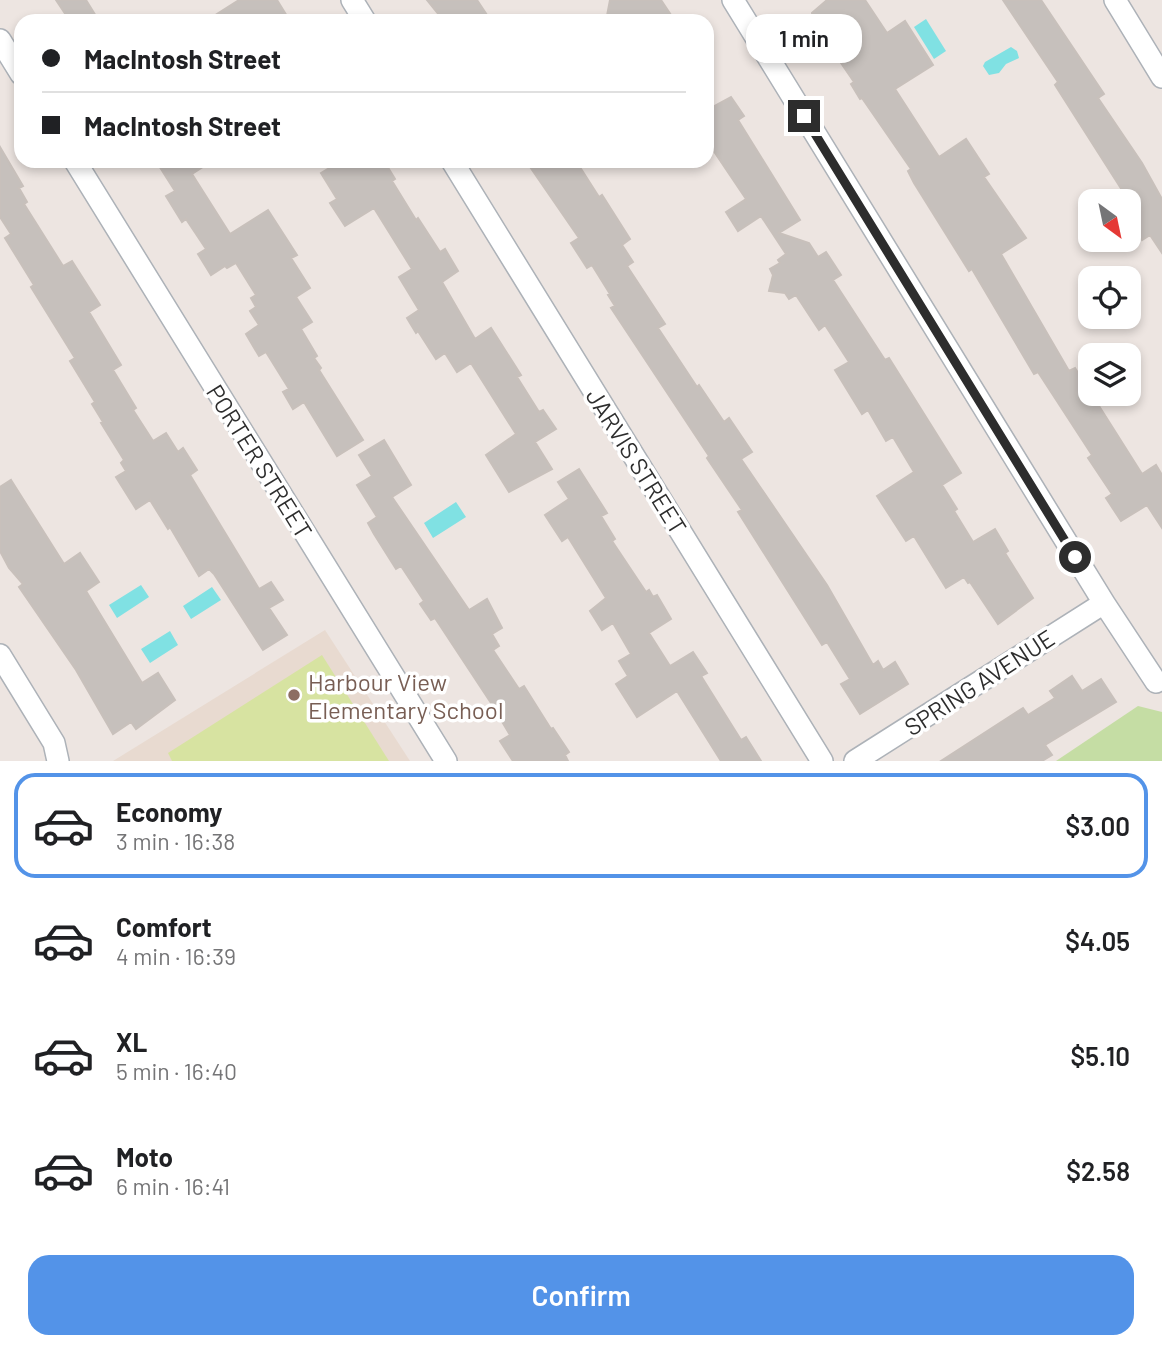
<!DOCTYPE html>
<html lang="en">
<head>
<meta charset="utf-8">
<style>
	:root { --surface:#fff; --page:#f2f2f2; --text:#202124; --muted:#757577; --line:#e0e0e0; --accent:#5393e8 }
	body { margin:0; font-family:Barlow,sans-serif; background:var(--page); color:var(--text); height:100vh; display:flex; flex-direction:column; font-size:26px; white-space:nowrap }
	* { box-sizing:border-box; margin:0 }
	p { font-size:23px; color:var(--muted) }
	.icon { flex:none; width:38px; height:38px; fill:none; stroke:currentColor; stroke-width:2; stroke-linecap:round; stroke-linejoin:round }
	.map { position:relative; height:761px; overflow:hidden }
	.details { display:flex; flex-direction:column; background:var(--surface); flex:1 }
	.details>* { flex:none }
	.banner { position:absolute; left:14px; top:14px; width:700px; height:154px; border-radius:21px; box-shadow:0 4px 10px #0003; display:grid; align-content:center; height:154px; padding:0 28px; background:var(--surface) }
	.needle { width:46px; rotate:147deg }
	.fabs { position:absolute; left:1078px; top:189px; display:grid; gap:14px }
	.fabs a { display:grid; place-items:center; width:63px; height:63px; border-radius:14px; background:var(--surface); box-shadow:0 4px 10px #0003; font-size:35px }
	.end { position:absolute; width:32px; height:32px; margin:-16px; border:9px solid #2d2d2d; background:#fff; box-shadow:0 0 0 4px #fff }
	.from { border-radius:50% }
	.bubble { position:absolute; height:49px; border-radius:21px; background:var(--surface); box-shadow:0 4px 10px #0003; font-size:23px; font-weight:600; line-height:49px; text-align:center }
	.banner b { display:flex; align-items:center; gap:24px; height:66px; font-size:26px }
	.banner b+b { border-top:2px solid var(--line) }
	.banner i { width:18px; height:18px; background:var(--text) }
	ul { padding:12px 0 0; list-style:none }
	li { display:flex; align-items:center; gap:21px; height:105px; margin:0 14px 10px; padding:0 14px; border:4px solid transparent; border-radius:21px }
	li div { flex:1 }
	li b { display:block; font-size:26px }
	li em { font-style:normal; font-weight:600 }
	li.selected { border-color:var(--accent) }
	li>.icon { width:63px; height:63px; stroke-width:1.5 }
	.action { display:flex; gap:14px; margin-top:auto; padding:14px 28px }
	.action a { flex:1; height:80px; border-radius:21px; background:var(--accent); color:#fff; font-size:28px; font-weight:600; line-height:80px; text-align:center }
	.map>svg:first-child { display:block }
	.education { fill:#e8dad0 }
	.green { fill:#c5dda4 }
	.pitch { fill:#d7e3a1 }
	.water { fill:#80e1e3 }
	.building { fill:#c6c0bc; stroke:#c8c0bb; stroke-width:2 }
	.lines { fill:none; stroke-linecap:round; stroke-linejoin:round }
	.minor-casing { stroke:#adb2b8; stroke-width:24 }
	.minor { stroke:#fff; stroke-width:21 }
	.route { stroke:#2d2d2d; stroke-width:9 }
	.education-dot { fill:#8d6e63; stroke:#fff; stroke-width:2.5 }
	.labels { text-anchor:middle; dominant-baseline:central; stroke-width:7; stroke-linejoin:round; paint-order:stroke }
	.street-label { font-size:24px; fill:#2d2d2d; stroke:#fff }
	.education-label { font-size:24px; fill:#785e54; stroke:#fff; text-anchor:start }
</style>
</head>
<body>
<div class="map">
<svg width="1162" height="761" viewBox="0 0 1162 761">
	<rect width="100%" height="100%" fill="#ede5e1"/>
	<path class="education" d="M325 630 410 761H113Z"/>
	<path class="green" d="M1138 706 1162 712V761H1056Z"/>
	<path class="pitch" d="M322 655 389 761H172L168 753Z"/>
	<path class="water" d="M926 19 946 51 934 59 914 27Z
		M1011 47 1017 51 1019 58 1006 64 999 73 989 75 983 66 985 62Z
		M456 502 466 517 433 538 424 523Z
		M141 585 149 597 117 618 109 605Z
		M212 587 221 600 191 619 183 606Z
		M170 631 178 645 150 663 141 649Z"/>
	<path class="building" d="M56 0H86L99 21H70Z
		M239 0H277L290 21H206Z
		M427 0H477L491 21H444Z
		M610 0H661L675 21H606Z
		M827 0H865L887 33 905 21 933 65 895 89 939 157 966 139 989 174 984 177 1026 238 1001 254 1069 371 1075 368 1142 474 1156 465 1162 475V528L1147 505 1121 521 1106 498 1112 494 1088 458 1092 455 1038 372 1034 374 972 269 969 271 914 183 908 171 911 169 862 98 860 99 851 84 854 82 813 22 812 13Z
		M1003 0H1041L1104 94 1098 98 1142 163 1162 199V253L1150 235 1142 240 1132 224 1138 221 1129 201 1055 85 1058 82Z
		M731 97 744 116 738 120 800 220 779 233 809 243 818 257 826 252 841 275 833 280 885 360 889 358 961 473 942 485 957 509 954 511 973 542 995 529 1008 551 1005 553 1033 598 998 624 970 582 968 583 964 577 946 588 914 536 906 541 877 496 914 472 893 437 886 441 868 410 862 414 835 370 849 362 825 325 819 330 796 295 789 299 785 293 769 291 773 275 770 269 780 263 778 260 786 254 761 216 738 231 726 212 746 199 707 141V110Z
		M0 147 23 186 19 188 27 202 24 204 63 266 72 261 100 305 89 312 121 365 113 370 136 408 133 410 153 441 166 433 178 452 183 448 197 470 190 475 259 589 271 582 283 600 269 608 287 635 263 650 214 574 209 569 199 576 170 527 168 529 150 500 136 509 116 477 126 471 121 463 124 460 101 423 103 422 92 404 95 402 70 361 75 358 31 287 34 285 5 238 11 234 0 217Z
		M156 161H212L192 174 230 234 268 210 297 255 291 258 310 288 296 297 312 322 301 329 317 356 314 358 321 368 319 370 363 440 337 456 304 402 293 409 283 392 289 389 266 352 259 356 246 334 259 325 250 311 256 307 251 298 256 295 236 263 227 268 225 266 211 275 198 254 206 249 186 219 182 222 166 196 175 191Z
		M341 161H384L395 179 392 181 416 220 418 218 440 252 445 249 458 271 442 282 475 339 491 328 521 375 517 377 539 412 543 410 556 429 535 442 552 469 509 492 486 455 516 434 471 363 457 372 445 353 436 359 418 331 416 333 407 318 419 310 399 277 412 269 374 208 345 226 330 203 337 199 321 173Z
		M526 161H576L599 197 602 195 630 239 622 245 633 262 627 266 665 324 658 328 697 387 699 385 724 422 729 418 752 452 741 459 827 585 873 665 878 661 883 670 895 662 908 684 860 714 841 684 850 679 827 642 822 645 738 512 742 510 707 458 709 456 611 308 615 306 608 295 610 294 592 265 587 268 571 243 579 238Z
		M384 440 411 485 392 497 469 610 487 599 502 628 492 634 499 646 493 650 519 689 524 686 551 729 553 728 569 752 565 755 568 761H513L500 741 510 735 491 703 435 618 431 620 420 604 424 601 401 566 396 569 374 534 368 523 377 517 357 485 372 476 359 455Z
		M579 469 607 513 601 516 615 539 612 541 646 592 649 590 653 597 657 595 671 619 649 633 670 666 693 652 707 673 701 676 741 740 746 737 761 761H721L677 691 637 717 616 684 628 676 619 661 631 654 613 623 602 630 590 611 606 598 568 537 562 541 545 515 569 499 558 482Z
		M11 480 64 564 80 553 99 582 86 591 142 683 158 673 175 700 136 729 131 722 113 734 76 670 19 587 23 584 9 568 0 551V487Z
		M1072 676 1082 691 1101 679 1116 702 1045 745 1052 755 1042 761H941L1023 708 1028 715 1055 698 1050 691Z"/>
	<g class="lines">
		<g class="minor-casing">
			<path id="minor" d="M352 0 365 21
				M733 0 1104 603 1156 682
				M1115 0 1162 77
				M0 40 21 74
				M75 161 446 761
				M452 161 822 761
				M0 655 54 743 58 761
				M855 761 1104 603"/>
		</g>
		<use href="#minor" class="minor"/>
	</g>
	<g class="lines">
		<path class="route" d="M804 116 1075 557"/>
	</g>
	<circle class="education-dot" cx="294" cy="695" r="7"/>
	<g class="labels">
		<g class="street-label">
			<text transform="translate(260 461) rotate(58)">PORTER STREET</text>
			<text transform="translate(637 461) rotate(58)">JARVIS STREET</text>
			<text transform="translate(979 682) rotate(-33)">SPRING AVENUE</text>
		</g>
		<g class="education-label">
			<text x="308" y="681">Harbour View<tspan x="308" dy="28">Elementary School</tspan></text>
		</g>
	</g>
</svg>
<div class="fabs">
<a><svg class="needle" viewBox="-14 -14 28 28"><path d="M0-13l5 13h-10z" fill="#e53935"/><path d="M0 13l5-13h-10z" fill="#757577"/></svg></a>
<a><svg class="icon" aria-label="locate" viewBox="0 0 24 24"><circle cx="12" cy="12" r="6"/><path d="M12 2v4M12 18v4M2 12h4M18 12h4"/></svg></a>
<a><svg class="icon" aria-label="layers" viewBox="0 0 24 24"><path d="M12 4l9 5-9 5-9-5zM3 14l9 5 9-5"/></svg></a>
</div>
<i class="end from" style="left:1075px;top:557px"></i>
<i class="end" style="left:804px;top:116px"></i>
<div class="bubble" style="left:746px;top:14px;width:116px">1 min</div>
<div class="banner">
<b><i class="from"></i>MacIntosh Street</b>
<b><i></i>MacIntosh Street</b>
</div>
</div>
<section class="details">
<ul>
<li class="selected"><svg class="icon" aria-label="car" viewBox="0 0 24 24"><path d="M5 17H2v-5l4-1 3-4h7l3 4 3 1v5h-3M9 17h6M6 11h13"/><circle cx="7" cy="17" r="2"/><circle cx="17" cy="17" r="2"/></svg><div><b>Economy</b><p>3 min · 16:38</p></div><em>$3.00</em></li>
<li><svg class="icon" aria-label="car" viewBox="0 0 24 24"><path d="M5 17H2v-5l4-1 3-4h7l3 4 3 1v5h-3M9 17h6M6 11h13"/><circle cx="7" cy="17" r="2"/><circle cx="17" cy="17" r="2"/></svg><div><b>Comfort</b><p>4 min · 16:39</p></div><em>$4.05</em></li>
<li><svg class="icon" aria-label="car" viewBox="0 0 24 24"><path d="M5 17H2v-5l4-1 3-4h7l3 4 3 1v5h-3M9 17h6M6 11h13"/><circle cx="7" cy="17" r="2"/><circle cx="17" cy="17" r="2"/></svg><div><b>XL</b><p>5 min · 16:40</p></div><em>$5.10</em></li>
<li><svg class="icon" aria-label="car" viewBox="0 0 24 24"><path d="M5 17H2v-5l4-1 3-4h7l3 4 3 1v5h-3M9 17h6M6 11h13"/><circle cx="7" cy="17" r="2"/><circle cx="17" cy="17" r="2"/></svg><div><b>Moto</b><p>6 min · 16:41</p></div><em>$2.58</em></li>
</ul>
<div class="action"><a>Confirm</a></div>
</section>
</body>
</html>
